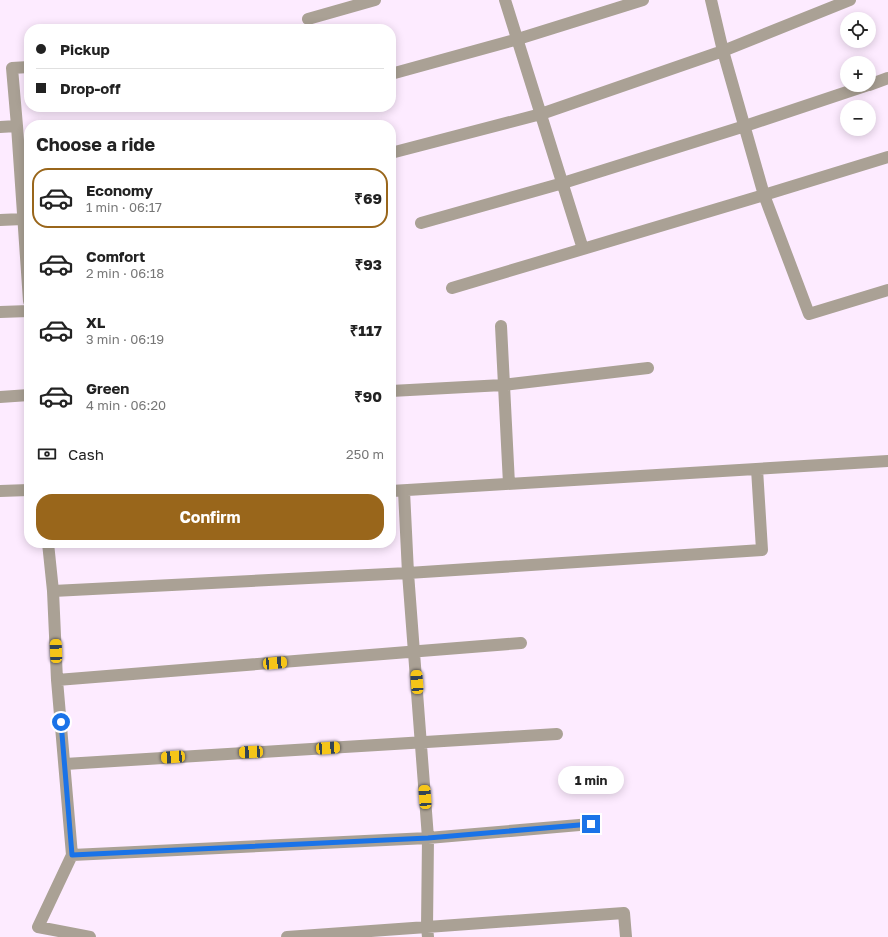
<!DOCTYPE html>
<html lang="en">
<head>
<meta charset="utf-8">
<style>
	:root { --surface:#fff; --page:#f2f2f2; --text:#222; --muted:#767676; --line:#e0e0e0; --accent:#99661b }
	body { margin:0; font-family:"Golos Text",sans-serif; background:var(--page); color:var(--text); height:100vh; display:flex; flex-direction:column; font-size:15px; white-space:nowrap }
	* { box-sizing:border-box; margin:0 }
	p { font-size:13px; color:var(--muted) }
	.icon { flex:none; width:22px; height:22px; fill:none; stroke:currentColor; stroke-width:2; stroke-linecap:round; stroke-linejoin:round }
	.map { position:relative; flex:1; overflow:hidden }
	.sheet { position:absolute; left:24px; top:120px; width:372px; height:428px; display:flex; flex-direction:column; background:var(--surface); border-radius:16px; box-shadow:0 2px 10px #0003 }
	.sheet>* { flex:none }
	.guide { position:absolute; left:24px; top:24px; width:372px; height:88px; border-radius:16px; box-shadow:0 2px 10px #0003; display:grid; align-content:center; height:88px; padding:0 12px; background:var(--surface) }
	.controls { position:absolute; left:840px; top:12px; display:grid; gap:8px }
	.controls a { display:grid; place-items:center; width:36px; height:36px; border-radius:50%; background:var(--surface); box-shadow:0 2px 10px #0003; font-size:20px }
	.end { position:absolute; width:18px; height:18px; margin:-9px; border:5px solid #1a73e8; background:#fff; box-shadow:0 0 0 2px #fff }
	.from { border-radius:50% }
	.bubble { position:absolute; height:28px; border-radius:14px; background:var(--surface); box-shadow:0 2px 10px #0003; font-size:13px; font-weight:700; line-height:28px; text-align:center }
	.car { position:absolute; width:12px; height:24px; margin:-12px -6px; border-radius:5px; box-shadow:0 0 3px 1px #0007; background:linear-gradient(#f5c518 24%,#345 0 40%,#f5c518 0 76%,#345 0 86%,#f5c518 0) }
	.guide b { display:flex; align-items:center; gap:14px; height:38px; font-size:15px }
	.guide b+b { border-top:1px solid var(--line) }
	.guide i { width:10px; height:10px; background:var(--text) }
	ul { padding:0; list-style:none }
	li { display:flex; align-items:center; gap:12px; height:60px; margin:0 8px 6px; padding:0 4px; border:2px solid transparent; border-radius:16px }
	li div { flex:1 }
	li b { display:block; font-size:15px }
	li em { font-style:normal; font-weight:700 }
	li.on { border-color:var(--accent) }
	li>.icon { width:36px; height:36px; stroke-width:1.5 }
	h2 { padding:0 12px; font-size:18px; line-height:48px }
	.pay { display:flex; align-items:center; gap:10px; height:44px; padding:0 12px; font-size:15px }
	.pay p { margin-inline-start:auto }
	.action { display:flex; gap:8px; margin-top:auto; padding:8px 12px }
	.action a { flex:1; height:46px; border-radius:16px; background:var(--accent); color:#fff; font-size:16px; font-weight:700; line-height:46px; text-align:center }
	.map>svg:first-child { display:block }
	.lines { fill:none; stroke-linecap:round; stroke-linejoin:round }
	.minor { stroke:#aaa195; stroke-width:12 }
	.route { stroke:#1a73e8; stroke-width:5 }
</style>
</head>
<body>
<div class="map">
<svg width="888" height="937" viewBox="0 0 888 937">
	<rect width="100%" height="100%" fill="#fdebff"/>
	<g class="lines">
		<path class="minor" d="M505 0 583 249 764 195 809 314 888 290
			M711 0 723 51 764 195 888 157
			M308 19 375 0
			M391 74 518 39 643 0
			M869 85 888 78
			M17 126 12 68 29 67
			M0 127 17 126 29 301
			M391 153 541 114 723 51 850 0
			M0 220 23 219
			M421 223 563 183 745 126 868 85
			M452 288 583 249
			M0 312 29 311
			M501 326 509 484
			M391 391 503 385 648 368
			M0 397 29 395
			M0 491 29 490
			M391 491 888 461
			M53 591 408 573 762 550 757 469
			M57 680 521 643
			M65 764 557 734
			M72 855 428 838 591 824
			M38 927 72 855 57 680 53 591 48 543
			M38 927 90 937
			M287 937 427 927 428 838 408 573 404 491
			M428 937 427 927 624 913 626 937"/>
	</g>
	<g class="lines">
		<path class="route" d="M61 722 72 855 428 838 591 824"/>
	</g>
</svg>
<div class="controls">
<a><svg class="icon" aria-label="locate" viewBox="0 0 24 24"><circle cx="12" cy="12" r="6"/><path d="M12 2v4M12 18v4M2 12h4M18 12h4"/></svg></a>
<a>+</a>
<a>−</a>
</div>
<i class="end from" style="left:61px;top:722px"></i>
<i class="end" style="left:591px;top:824px"></i>
<div class="bubble" style="left:558px;top:766px;width:66px">1 min</div>
<i class="car" style="left:56px;top:651px;rotate:358deg"></i>
<i class="car" style="left:275px;top:663px;rotate:85deg"></i>
<i class="car" style="left:417px;top:682px;rotate:356deg"></i>
<i class="car" style="left:328px;top:748px;rotate:86deg"></i>
<i class="car" style="left:251px;top:752px;rotate:267deg"></i>
<i class="car" style="left:173px;top:757px;rotate:266deg"></i>
<i class="car" style="left:425px;top:797px;rotate:356deg"></i>
<div class="guide">
<b><i class="from"></i>Pickup</b>
<b><i></i>Drop-off</b>
</div>
<section class="sheet">
<h2>Choose a ride</h2>
<ul>
<li class="on"><svg class="icon" aria-label="car" viewBox="0 0 24 24"><path d="M5 17H2v-5l4-1 3-4h7l3 4 3 1v5h-3M9 17h6M6 11h13"/><circle cx="7" cy="17" r="2"/><circle cx="17" cy="17" r="2"/></svg><div><b>Economy</b><p>1 min · 06:17</p></div><em>₹69</em></li>
<li><svg class="icon" aria-label="car" viewBox="0 0 24 24"><path d="M5 17H2v-5l4-1 3-4h7l3 4 3 1v5h-3M9 17h6M6 11h13"/><circle cx="7" cy="17" r="2"/><circle cx="17" cy="17" r="2"/></svg><div><b>Comfort</b><p>2 min · 06:18</p></div><em>₹93</em></li>
<li><svg class="icon" aria-label="car" viewBox="0 0 24 24"><path d="M5 17H2v-5l4-1 3-4h7l3 4 3 1v5h-3M9 17h6M6 11h13"/><circle cx="7" cy="17" r="2"/><circle cx="17" cy="17" r="2"/></svg><div><b>XL</b><p>3 min · 06:19</p></div><em>₹117</em></li>
<li><svg class="icon" aria-label="car" viewBox="0 0 24 24"><path d="M5 17H2v-5l4-1 3-4h7l3 4 3 1v5h-3M9 17h6M6 11h13"/><circle cx="7" cy="17" r="2"/><circle cx="17" cy="17" r="2"/></svg><div><b>Green</b><p>4 min · 06:20</p></div><em>₹90</em></li>
</ul>
<div class="pay"><svg class="icon" aria-label="cash" viewBox="0 0 24 24"><path d="M3 7h18v10H3z"/><circle cx="12" cy="12" r="2"/></svg>Cash<p>250 m</p></div>
<div class="action"><a>Confirm</a></div>
</section>
</div>
</body>
</html>
